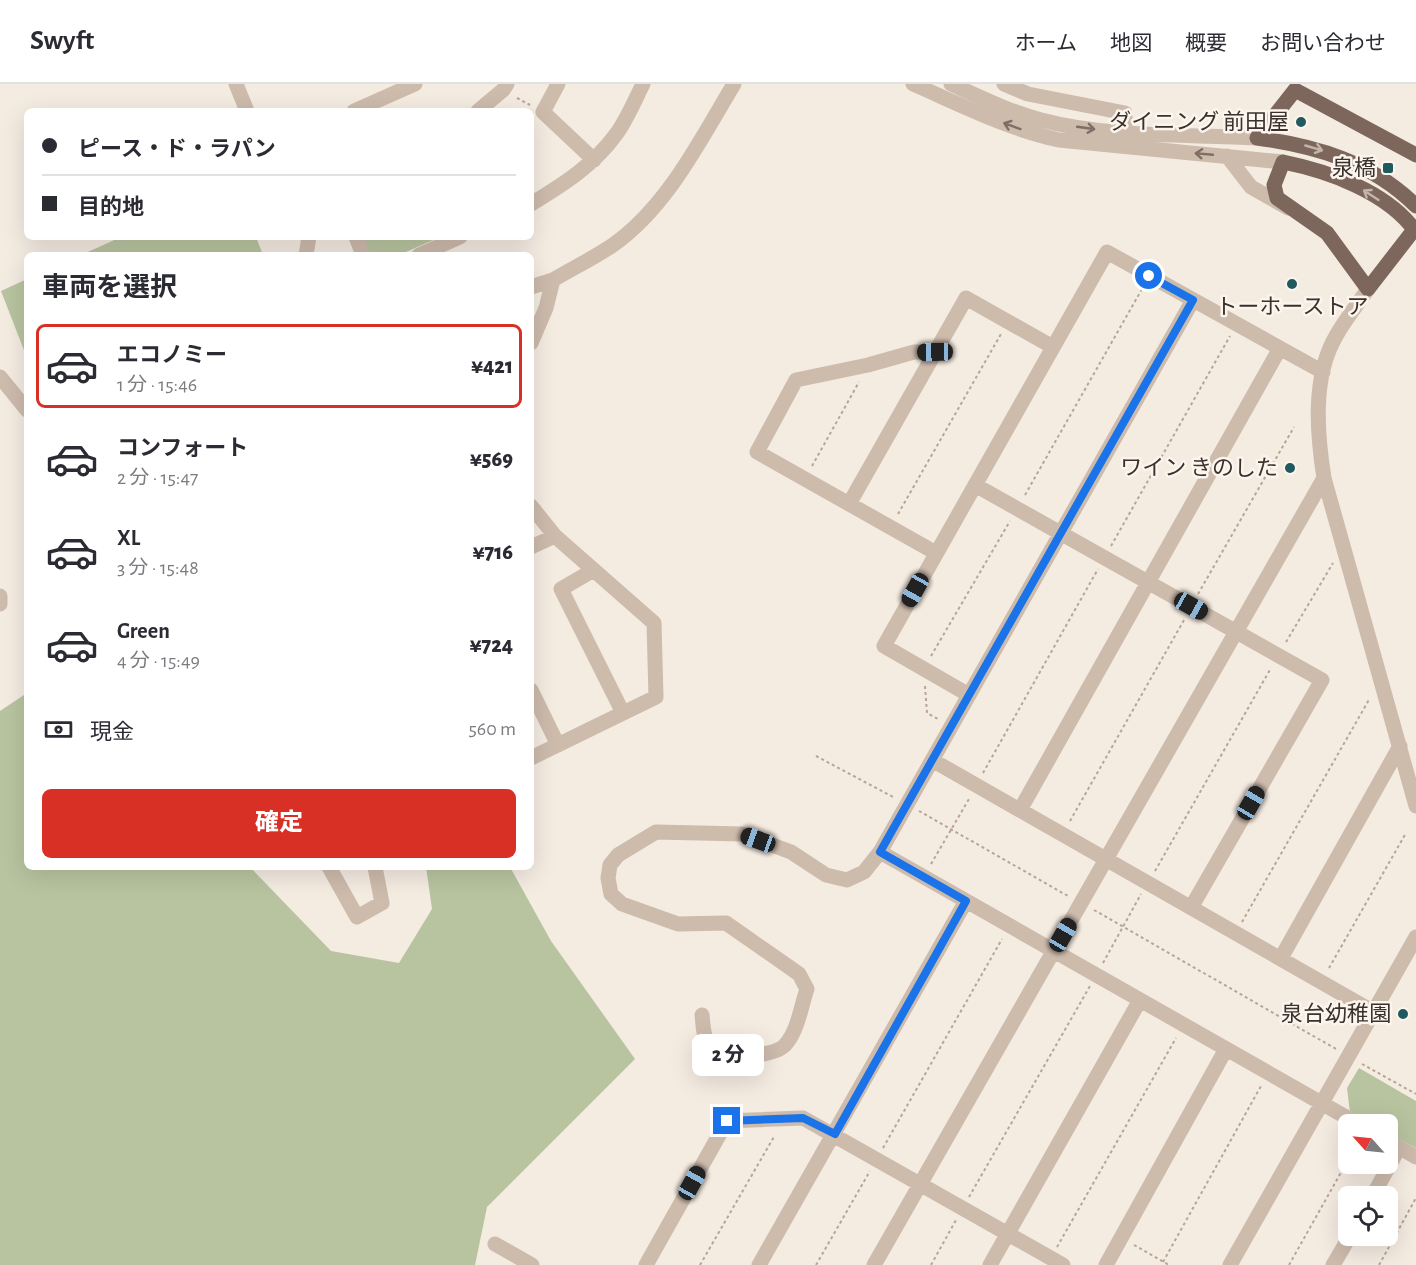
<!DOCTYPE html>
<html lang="ja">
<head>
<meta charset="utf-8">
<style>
	:root { --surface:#fff; --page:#f2f2f3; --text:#2b2b33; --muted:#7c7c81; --line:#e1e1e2; --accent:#d93025 }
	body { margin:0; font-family:"Alegreya Sans","Noto Sans JP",sans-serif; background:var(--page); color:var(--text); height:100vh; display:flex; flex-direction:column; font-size:22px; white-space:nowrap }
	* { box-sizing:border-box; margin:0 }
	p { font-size:20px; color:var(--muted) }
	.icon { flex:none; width:33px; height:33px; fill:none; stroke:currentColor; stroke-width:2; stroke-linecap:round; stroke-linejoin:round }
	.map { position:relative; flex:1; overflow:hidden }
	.details { position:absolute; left:24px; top:168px; width:510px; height:618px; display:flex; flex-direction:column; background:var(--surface); border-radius:9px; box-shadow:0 6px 24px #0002 }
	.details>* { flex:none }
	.top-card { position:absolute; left:24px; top:24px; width:510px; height:132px; border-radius:9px; box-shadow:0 6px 24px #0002; display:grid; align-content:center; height:132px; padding:0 18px; background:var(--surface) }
	.needle { width:39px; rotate:297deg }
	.tools { position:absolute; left:1338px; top:1030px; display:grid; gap:12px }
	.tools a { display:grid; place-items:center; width:60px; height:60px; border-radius:9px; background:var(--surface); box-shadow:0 6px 24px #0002; font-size:30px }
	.end { position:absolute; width:27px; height:27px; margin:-14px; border:8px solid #1a73e8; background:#fff; box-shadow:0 0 0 3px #fff }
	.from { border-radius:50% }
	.bubble { position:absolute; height:42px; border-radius:9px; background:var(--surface); box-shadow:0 6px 24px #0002; font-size:20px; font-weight:800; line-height:42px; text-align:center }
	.car { position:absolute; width:18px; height:36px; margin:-18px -9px; border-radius:8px; box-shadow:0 0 4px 2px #0007; background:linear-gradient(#222 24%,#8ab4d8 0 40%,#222 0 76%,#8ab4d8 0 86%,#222 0) }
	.top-card b { display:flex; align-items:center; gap:21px; height:57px; font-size:22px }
	.top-card b+b { border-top:2px solid var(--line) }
	.top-card i { width:15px; height:15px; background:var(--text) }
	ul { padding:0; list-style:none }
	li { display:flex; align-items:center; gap:18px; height:84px; margin:0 12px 9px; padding:0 6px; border:3px solid transparent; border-radius:9px }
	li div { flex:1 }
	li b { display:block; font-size:22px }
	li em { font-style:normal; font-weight:800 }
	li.current { border-color:var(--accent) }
	li>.icon { width:54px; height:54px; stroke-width:1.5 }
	h2 { padding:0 18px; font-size:27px; line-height:72px }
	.pay { display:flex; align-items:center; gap:15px; height:66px; padding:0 18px; font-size:22px }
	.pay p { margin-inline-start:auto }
	.cta { display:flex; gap:12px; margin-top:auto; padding:12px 18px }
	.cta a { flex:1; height:69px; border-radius:9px; background:var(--accent); color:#fff; font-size:24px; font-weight:800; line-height:69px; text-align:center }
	header { display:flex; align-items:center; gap:36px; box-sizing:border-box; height:84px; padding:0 30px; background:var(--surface); border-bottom:2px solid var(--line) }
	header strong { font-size:28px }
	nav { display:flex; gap:33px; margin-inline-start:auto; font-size:21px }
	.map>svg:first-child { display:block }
	.green { fill:#b8c4a0 }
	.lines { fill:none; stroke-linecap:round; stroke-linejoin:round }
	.path { stroke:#b9a596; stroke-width:2; stroke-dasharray:3 3; stroke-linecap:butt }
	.minor { stroke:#cdbbac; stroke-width:15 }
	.major { stroke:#7d675c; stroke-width:15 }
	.oneway { stroke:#7d6f65 }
	.oneway2 { stroke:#c2b5ac }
	.route { stroke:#1a73e8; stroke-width:8 }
	.poi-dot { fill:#1f5a5e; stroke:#fbf5ee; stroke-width:2 }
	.labels { text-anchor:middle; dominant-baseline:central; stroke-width:5; stroke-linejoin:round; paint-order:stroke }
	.poi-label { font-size:22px; fill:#3b302b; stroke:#fbf5ee; text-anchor:end }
</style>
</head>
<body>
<header>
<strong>Swyft</strong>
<nav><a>ホーム</a><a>地図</a><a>概要</a><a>お問い合わせ</a></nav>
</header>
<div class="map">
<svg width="1416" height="1181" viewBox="0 0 1416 1181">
	<rect width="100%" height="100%" fill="#f4ebe1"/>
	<path class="green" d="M121 153H256L263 171H81Z
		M363 153H440L399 171H369Z
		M27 195V274L1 207Z
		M27 609V783H250L331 867 399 879 432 825 426 783H510L551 857 635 975 487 1123 475 1181H0V627Z
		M1359 984 1416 1017V1064L1388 1049V1041H1373L1350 1029 1347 1004Z"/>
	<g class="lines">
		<path class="path" d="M517 14 530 21
			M812 382 859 298
			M1025 411 1142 205
			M898 430 1001 250
			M1111 462 1230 252
			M1198 510 1294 343
			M1286 558 1333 479
			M931 572 1010 437
			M925 602 927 629 938 635
			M816 672 895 714
			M983 689 1098 485
			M919 727 1068 812
			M1070 737 1184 536
			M931 780 969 715
			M1155 787 1271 584
			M1094 826 1336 965
			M1242 838 1370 614
			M1103 879 1141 810
			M1329 884 1406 749
			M1362 980 1416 1010
			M883 1064 1002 855
			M969 1113 1090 902
			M1134 1161 1169 1181
			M1057 1163 1176 954
			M1163 1178 1261 1002
			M700 1181 775 1051
			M816 1181 870 1087
			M931 1181 956 1136
			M1289 1181 1348 1076
			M1379 1181 1416 1114"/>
		<path class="minor" d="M236 0 247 27
			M558 0 543 28 594 76
			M913 0C961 21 1008 45 1059 56L1283 78
			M951 0C980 13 1010 28 1041 36 1110 54 1186 50 1257 54
			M1004 0 1028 10 1125 29V48
			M354 27 415 0
			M478 27 503 6 507 0
			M1227 72 1251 103 1288 124
			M531 120C564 100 594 81 617 49 627 35 635 16 643 0
			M356 153 363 171
			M306 171 309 153
			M419 171 460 153
			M531 203 553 196
			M1368 205C1357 221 1345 236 1336 252 1312 293 1317 350 1324 394L1416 722
			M531 259 546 224 553 196C573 184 594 174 613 161 668 122 700 56 734 0
			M935 268H914L868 281 796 296 757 368 936 469
			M0 293 27 326
			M975 401 1322 596 1192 822
			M849 420 966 214 1053 263
			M531 422 555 452 654 539 656 613 531 674
			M531 463 555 452
			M592 487 561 505 623 629
			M0 512V520
			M531 606 558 661
			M969 611 884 562 1107 168 1323 288
			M932 676 1372 927
			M1020 726 1280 264
			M880 768 1360 1041
			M329 783 357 833 382 819 375 783
			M1281 874 1400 662
			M702 931C703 939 703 952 708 958 718 975 772 975 785 961 798 947 801 922 807 905L799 890 726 839 678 840 622 820 611 810 608 794 610 781 618 771 656 748 742 750 791 768 826 791 847 796 864 788 880 768 1193 216
			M1388 1057 1416 1073
			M1372 1113 1399 1064
			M495 1160 532 1181
			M646 1181 727 1037 803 1034 1063 1181
			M759 1181 966 817
			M874 1181 1324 394
			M990 1181 1140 916
			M1106 1181 1226 965
			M1230 1181 1416 853
			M1333 1181 1350 1152"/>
		<path class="major" d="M1257 54 1295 6 1416 71
			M1257 54C1316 62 1372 78 1416 122
			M1416 143 1368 205 1327 149 1277 114 1274 101 1283 78C1328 87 1388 108 1416 148"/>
	</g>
	<defs><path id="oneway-shaft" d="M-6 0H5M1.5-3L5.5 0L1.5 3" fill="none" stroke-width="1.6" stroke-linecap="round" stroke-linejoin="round" transform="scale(1.5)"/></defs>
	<g class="oneway">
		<use href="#oneway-shaft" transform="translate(1012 42) rotate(-160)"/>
		<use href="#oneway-shaft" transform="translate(1086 44) rotate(8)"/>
		<use href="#oneway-shaft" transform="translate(1204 70) rotate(-175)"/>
	</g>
	<g class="oneway2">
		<use href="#oneway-shaft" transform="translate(1314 64) rotate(16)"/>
		<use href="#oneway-shaft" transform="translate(1371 111) rotate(-147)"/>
	</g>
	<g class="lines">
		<path class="route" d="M727 1037 803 1034 835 1050 966 817 880 768 1193 216 1149 192"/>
	</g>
	<g class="poi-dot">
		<circle cx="1301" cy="38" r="6"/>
		<rect x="1382" y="78" width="12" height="12" rx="3"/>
		<circle cx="1292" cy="200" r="6"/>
		<circle cx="1290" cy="384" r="6"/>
		<circle cx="1403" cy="930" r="6"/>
	</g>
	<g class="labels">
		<g class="poi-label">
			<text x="1289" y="38">ダイニング 前田屋</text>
			<text x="1376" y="84">泉橋</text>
			<text x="1292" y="223" text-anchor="middle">トーホーストア</text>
			<text x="1278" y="384">ワイン きのした</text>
			<text x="1391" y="930">泉台幼稚園</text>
		</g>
	</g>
</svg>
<div class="tools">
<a><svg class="needle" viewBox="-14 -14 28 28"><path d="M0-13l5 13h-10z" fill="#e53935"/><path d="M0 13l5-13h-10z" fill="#7c7c81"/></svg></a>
<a><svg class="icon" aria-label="locate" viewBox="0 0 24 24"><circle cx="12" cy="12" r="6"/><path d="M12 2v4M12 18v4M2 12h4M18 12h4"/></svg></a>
</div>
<i class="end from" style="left:1149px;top:192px"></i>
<i class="end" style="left:727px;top:1037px"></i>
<div class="bubble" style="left:692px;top:950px;width:72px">2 分</div>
<i class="car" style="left:935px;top:268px;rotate:269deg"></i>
<i class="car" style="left:915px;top:506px;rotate:209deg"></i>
<i class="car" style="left:1191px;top:522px;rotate:119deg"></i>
<i class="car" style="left:1251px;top:719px;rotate:30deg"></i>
<i class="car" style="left:758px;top:756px;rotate:290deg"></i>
<i class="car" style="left:1063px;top:851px;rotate:30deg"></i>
<i class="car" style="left:692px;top:1099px;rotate:29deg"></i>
<div class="top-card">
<b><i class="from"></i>ピース・ド・ラパン</b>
<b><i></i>目的地</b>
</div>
<section class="details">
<h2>車両を選択</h2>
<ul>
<li class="current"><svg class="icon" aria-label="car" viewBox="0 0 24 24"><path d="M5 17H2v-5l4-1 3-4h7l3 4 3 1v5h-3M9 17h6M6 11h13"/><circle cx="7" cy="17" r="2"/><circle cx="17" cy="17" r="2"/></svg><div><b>エコノミー</b><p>1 分 · 15:46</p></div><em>¥421</em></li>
<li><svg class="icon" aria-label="car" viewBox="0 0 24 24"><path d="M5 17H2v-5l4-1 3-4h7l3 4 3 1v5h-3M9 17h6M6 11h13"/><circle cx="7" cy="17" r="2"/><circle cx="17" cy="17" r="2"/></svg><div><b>コンフォート</b><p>2 分 · 15:47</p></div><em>¥569</em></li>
<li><svg class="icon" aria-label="car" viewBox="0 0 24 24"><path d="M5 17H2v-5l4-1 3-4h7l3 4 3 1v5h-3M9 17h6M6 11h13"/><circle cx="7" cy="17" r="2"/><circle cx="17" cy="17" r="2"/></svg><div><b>XL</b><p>3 分 · 15:48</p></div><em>¥716</em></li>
<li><svg class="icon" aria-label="car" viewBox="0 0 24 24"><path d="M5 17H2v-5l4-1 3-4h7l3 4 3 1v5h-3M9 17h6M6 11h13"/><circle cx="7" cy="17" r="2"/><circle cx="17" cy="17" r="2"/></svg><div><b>Green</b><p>4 分 · 15:49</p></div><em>¥724</em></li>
</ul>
<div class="pay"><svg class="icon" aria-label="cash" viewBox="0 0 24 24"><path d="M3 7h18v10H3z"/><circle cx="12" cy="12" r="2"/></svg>現金<p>560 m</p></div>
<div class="cta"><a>確定</a></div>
</section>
</div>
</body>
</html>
